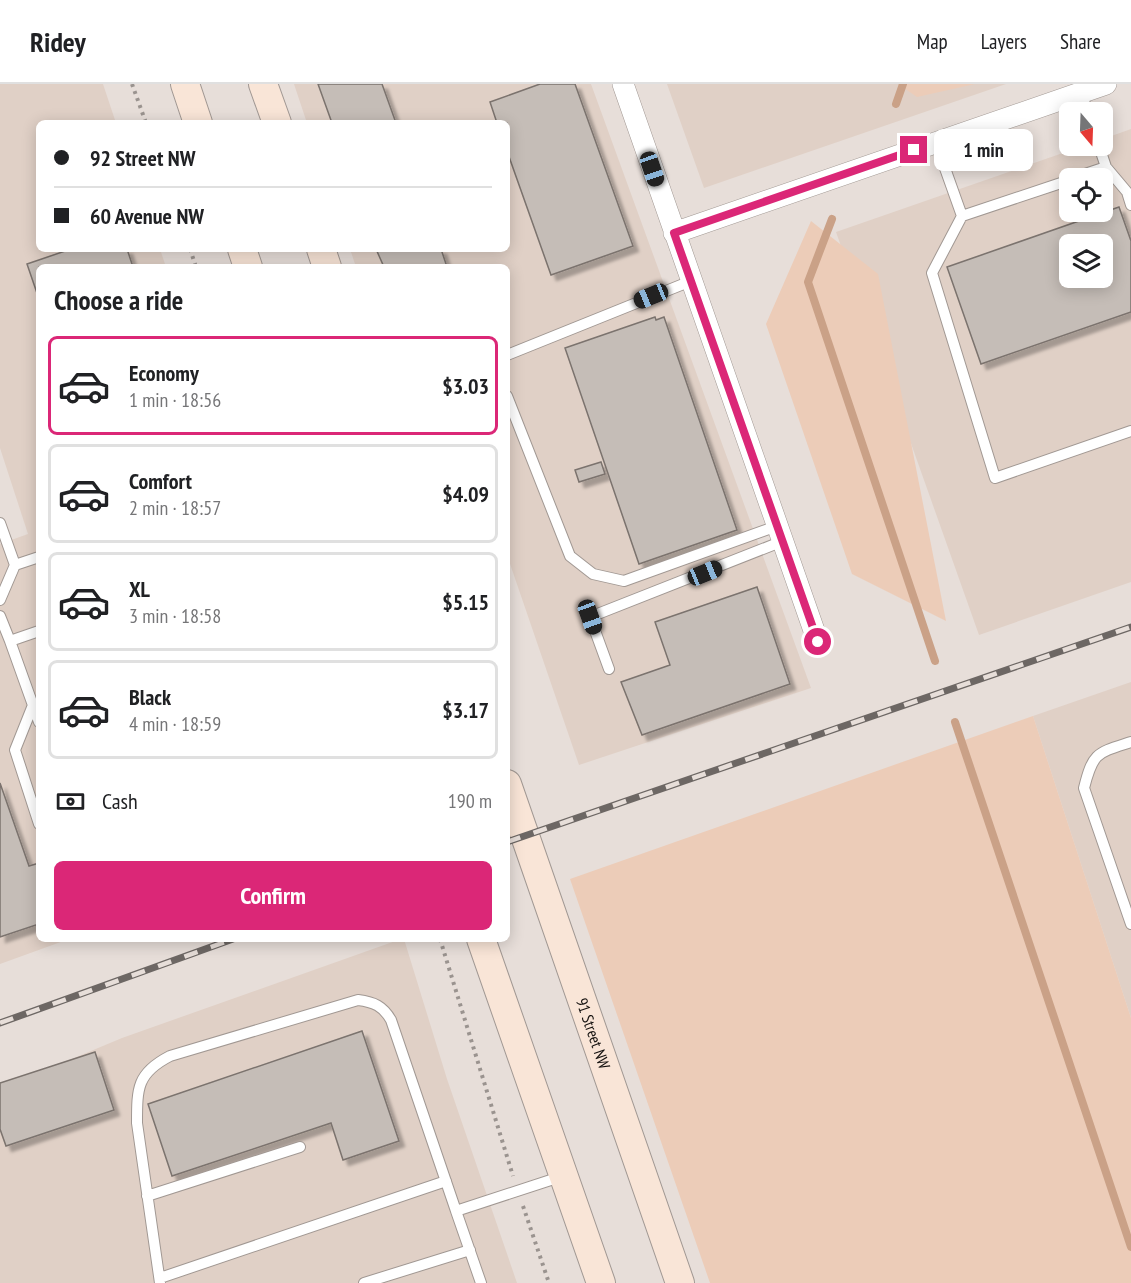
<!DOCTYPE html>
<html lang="en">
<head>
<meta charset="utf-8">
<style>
	:root { --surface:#fff; --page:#f2f2f2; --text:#202124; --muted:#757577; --line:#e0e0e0; --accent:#db2777 }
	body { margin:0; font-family:"PT Sans Narrow",sans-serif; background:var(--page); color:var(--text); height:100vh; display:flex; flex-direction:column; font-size:22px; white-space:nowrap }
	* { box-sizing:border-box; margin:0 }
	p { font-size:20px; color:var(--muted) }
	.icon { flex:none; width:33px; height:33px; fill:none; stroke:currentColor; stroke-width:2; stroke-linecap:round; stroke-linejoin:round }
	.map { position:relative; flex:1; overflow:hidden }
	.side { position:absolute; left:36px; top:180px; width:474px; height:678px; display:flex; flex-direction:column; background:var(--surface); border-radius:9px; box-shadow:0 3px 15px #0003 }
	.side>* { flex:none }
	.hud { position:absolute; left:36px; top:36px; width:474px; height:132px; border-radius:9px; box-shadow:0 3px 15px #0003; display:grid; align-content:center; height:132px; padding:0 18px; background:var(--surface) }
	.needle { width:39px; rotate:161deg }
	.fabs { position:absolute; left:1059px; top:18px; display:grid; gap:12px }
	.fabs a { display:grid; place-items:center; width:54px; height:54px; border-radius:9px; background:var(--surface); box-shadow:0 3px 15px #0003; font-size:30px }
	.end { position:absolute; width:27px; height:27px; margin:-14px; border:8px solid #db2777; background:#fff; box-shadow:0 0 0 3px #fff }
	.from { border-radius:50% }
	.bubble { position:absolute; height:42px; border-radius:9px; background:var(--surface); box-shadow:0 3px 15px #0003; font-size:20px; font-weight:700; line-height:42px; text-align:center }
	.car { position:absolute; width:18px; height:36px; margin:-18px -9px; border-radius:8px; box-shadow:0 0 4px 2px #0007; background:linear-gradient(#222 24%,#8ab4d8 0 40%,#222 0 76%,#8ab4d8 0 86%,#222 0) }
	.hud b { display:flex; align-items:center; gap:21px; height:57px; font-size:22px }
	.hud b+b { border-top:2px solid var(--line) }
	.hud i { width:15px; height:15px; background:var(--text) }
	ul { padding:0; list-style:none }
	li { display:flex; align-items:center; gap:18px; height:99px; margin:0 12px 9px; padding:0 6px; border:3px solid var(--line); border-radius:9px }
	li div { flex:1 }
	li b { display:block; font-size:22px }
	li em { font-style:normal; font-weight:700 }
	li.current { border-color:var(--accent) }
	li>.icon { width:54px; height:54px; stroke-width:1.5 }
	h2 { padding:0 18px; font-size:27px; line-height:72px }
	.pay { display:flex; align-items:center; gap:15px; height:66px; padding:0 18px; font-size:22px }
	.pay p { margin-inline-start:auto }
	.primary-button { display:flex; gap:12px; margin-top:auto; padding:12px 18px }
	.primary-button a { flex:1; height:69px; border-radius:9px; background:var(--accent); color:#fff; font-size:24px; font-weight:700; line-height:69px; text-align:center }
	header { display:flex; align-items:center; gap:36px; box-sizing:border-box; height:84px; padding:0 30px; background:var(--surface); border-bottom:2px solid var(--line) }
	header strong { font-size:28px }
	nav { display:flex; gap:33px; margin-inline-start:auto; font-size:21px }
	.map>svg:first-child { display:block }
	.built { fill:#e0d0c6; fill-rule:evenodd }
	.green { fill:#ecccb8 }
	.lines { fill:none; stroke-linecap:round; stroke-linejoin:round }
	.stream { stroke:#caa187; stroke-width:8 }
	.building { fill:#c5bdb7; stroke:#7b736e; stroke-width:1.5; fill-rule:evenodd; filter:url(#shadow) }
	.lane-casing { stroke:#a19893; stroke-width:12 }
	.street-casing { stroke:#a19893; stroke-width:22 }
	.secondary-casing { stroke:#a19893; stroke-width:30 }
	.path { stroke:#9a938f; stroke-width:4; stroke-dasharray:3 4.5; stroke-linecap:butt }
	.lane { stroke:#fff; stroke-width:10 }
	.street { stroke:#fff; stroke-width:21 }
	.secondary { stroke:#f9e5d7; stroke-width:28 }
	.rail-casing { stroke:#6d6764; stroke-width:7 }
	.rail { stroke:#e7ded9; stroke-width:4.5; stroke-dasharray:14; stroke-linecap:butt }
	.route { stroke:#db2777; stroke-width:8 }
	.labels { text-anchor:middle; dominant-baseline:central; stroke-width:5; stroke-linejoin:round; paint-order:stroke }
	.street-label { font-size:16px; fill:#14110f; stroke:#e7ded9 }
</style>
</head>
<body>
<header>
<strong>Ridey</strong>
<nav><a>Map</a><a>Layers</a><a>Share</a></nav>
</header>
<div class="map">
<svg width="1131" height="1199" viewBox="0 0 1131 1199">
	<defs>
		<filter id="shadow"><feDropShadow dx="5.5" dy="5.5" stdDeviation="1.5" flood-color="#0004"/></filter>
	</defs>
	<rect width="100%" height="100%" fill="#e7ded9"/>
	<path class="built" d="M0 0H103L116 39H39V165H160L166 183H39V855H69L0 880V460L28 450 0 364Z
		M294 0H591L811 604 579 681 507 471V183H356L350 165H507V39H307Z
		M667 0H1006L704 104Z
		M1131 45V498L979 551 836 148 1083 62H1102L1103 55ZM1070 94H1102V128H1070ZM1070 160H1102V194H1070Z
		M1131 598V934L1033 632Z
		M401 855H404L447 995 517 1199H0V1005L122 954Z"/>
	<path class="green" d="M898 0H975L917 13Z
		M811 137 878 190 946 537 852 490 766 240Z
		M1033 632 1131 934V1199H710L570 795Z"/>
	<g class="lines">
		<path class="stream" d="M896 20 903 0
			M832 135 808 198 935 577
			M955 638 1131 1163"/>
	</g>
	<path class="building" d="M318 0H382L396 39H332Z
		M540 0H575L633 162 551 191 507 67V39H497L490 18Z
		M1119 123 1131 157V228L981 280 947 183ZM1070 160H1102V194H1070Z
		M71 165H127L133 183H39V215L27 180Z
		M376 165H441L447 183H384Z
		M655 233 656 236 664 233 737 446 639 480 565 264Z
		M601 378 605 390 579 398 575 386Z
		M757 503 790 600 642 651 621 598 670 581 655 538Z
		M0 699 29 782 39 779V840L0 853Z
		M362 947 399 1057 343 1076 331 1039 172 1092 148 1020Z
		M95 968 114 1026 6 1062 0 1045V999Z"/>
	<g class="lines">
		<g class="lane-casing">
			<path id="lane" d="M1081 9 1088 28
				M936 59 962 132
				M1099 62 1106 83
				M1073 94 1106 83 1127 108 1131 121
				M1070 96 962 132 932 189 995 394 1131 347
				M507 271 691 197
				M507 312 570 472 593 490 624 497 777 442
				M0 439 15 481 0 516
				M15 481 39 473
				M0 532 10 557
				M39 547 10 557 39 638
				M609 585 590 533 783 457
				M39 619 33 621 15 666 39 740
				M1131 658C1097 669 1093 668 1084 704L1131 840
				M147 1112 300 1063
				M456 1127 481 1199
				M160 1194 446 1097
				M160 1199 137 1039C137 1004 137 989 170 972L358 916C374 918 383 922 391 936L456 1127 563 1092
				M364 1199 470 1166"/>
		</g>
		<g class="street-casing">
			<path id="street" d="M623 0 818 558
				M674 149 1106 0"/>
		</g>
		<g class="secondary-casing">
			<g id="secondary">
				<path d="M185 0 198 39"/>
				<path d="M263 0 277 39"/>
				<path d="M242 165 248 183"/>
				<path d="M321 165 327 183"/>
				<path id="s1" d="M507 700 680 1199"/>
				<path d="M481 855 601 1199"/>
			</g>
		</g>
		<path class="path" d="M132 0 146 39
			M190 165 196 183
			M440 855 513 1092
			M523 1122 549 1199"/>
		<use href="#lane" class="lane"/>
		<use href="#street" class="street"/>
		<use href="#secondary" class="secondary"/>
		<g class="rail-casing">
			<path id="rail" d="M507 758 1131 543
				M0 939 233 855"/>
		</g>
		<use href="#rail" class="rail"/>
	</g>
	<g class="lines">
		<path class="route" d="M818 558 674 149 914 66"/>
	</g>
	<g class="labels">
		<g class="street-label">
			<text stroke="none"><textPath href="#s1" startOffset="264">91 Street NW</textPath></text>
		</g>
	</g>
</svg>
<div class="fabs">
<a><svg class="needle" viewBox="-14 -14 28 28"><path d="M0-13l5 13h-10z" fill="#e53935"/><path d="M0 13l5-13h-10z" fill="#757577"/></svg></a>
<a><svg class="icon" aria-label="locate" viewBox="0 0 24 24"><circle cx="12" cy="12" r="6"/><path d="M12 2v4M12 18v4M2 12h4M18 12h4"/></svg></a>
<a><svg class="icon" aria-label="layers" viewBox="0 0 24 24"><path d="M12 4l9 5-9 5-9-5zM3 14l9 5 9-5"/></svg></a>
</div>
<i class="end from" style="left:818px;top:558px"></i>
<i class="end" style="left:914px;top:66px"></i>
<div class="bubble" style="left:934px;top:45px;width:99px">1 min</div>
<i class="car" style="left:652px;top:85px;rotate:161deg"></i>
<i class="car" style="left:651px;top:212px;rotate:248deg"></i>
<i class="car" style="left:705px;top:489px;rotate:68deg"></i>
<i class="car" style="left:590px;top:533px;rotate:160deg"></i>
<div class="hud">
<b><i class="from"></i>92 Street NW</b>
<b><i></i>60 Avenue NW</b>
</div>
<section class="side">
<h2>Choose a ride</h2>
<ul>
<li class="current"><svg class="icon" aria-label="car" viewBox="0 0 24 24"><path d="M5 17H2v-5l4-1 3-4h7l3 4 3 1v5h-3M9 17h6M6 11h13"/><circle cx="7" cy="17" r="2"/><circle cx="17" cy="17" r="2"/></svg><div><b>Economy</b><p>1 min · 18:56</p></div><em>$3.03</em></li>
<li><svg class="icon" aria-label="car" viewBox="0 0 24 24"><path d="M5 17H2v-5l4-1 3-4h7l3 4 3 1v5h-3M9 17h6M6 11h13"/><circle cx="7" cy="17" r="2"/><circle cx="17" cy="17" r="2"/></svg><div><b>Comfort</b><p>2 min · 18:57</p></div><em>$4.09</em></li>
<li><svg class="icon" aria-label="car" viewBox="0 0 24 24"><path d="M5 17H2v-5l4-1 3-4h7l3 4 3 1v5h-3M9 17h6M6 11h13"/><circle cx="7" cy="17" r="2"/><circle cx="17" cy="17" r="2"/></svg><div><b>XL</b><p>3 min · 18:58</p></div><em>$5.15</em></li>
<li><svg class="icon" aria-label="car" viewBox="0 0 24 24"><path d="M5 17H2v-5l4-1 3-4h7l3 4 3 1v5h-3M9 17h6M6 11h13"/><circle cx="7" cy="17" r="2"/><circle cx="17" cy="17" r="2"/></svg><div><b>Black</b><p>4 min · 18:59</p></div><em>$3.17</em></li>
</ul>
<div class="pay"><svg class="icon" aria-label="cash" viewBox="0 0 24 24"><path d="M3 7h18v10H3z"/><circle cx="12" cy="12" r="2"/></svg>Cash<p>190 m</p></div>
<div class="primary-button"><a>Confirm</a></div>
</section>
</div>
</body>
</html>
